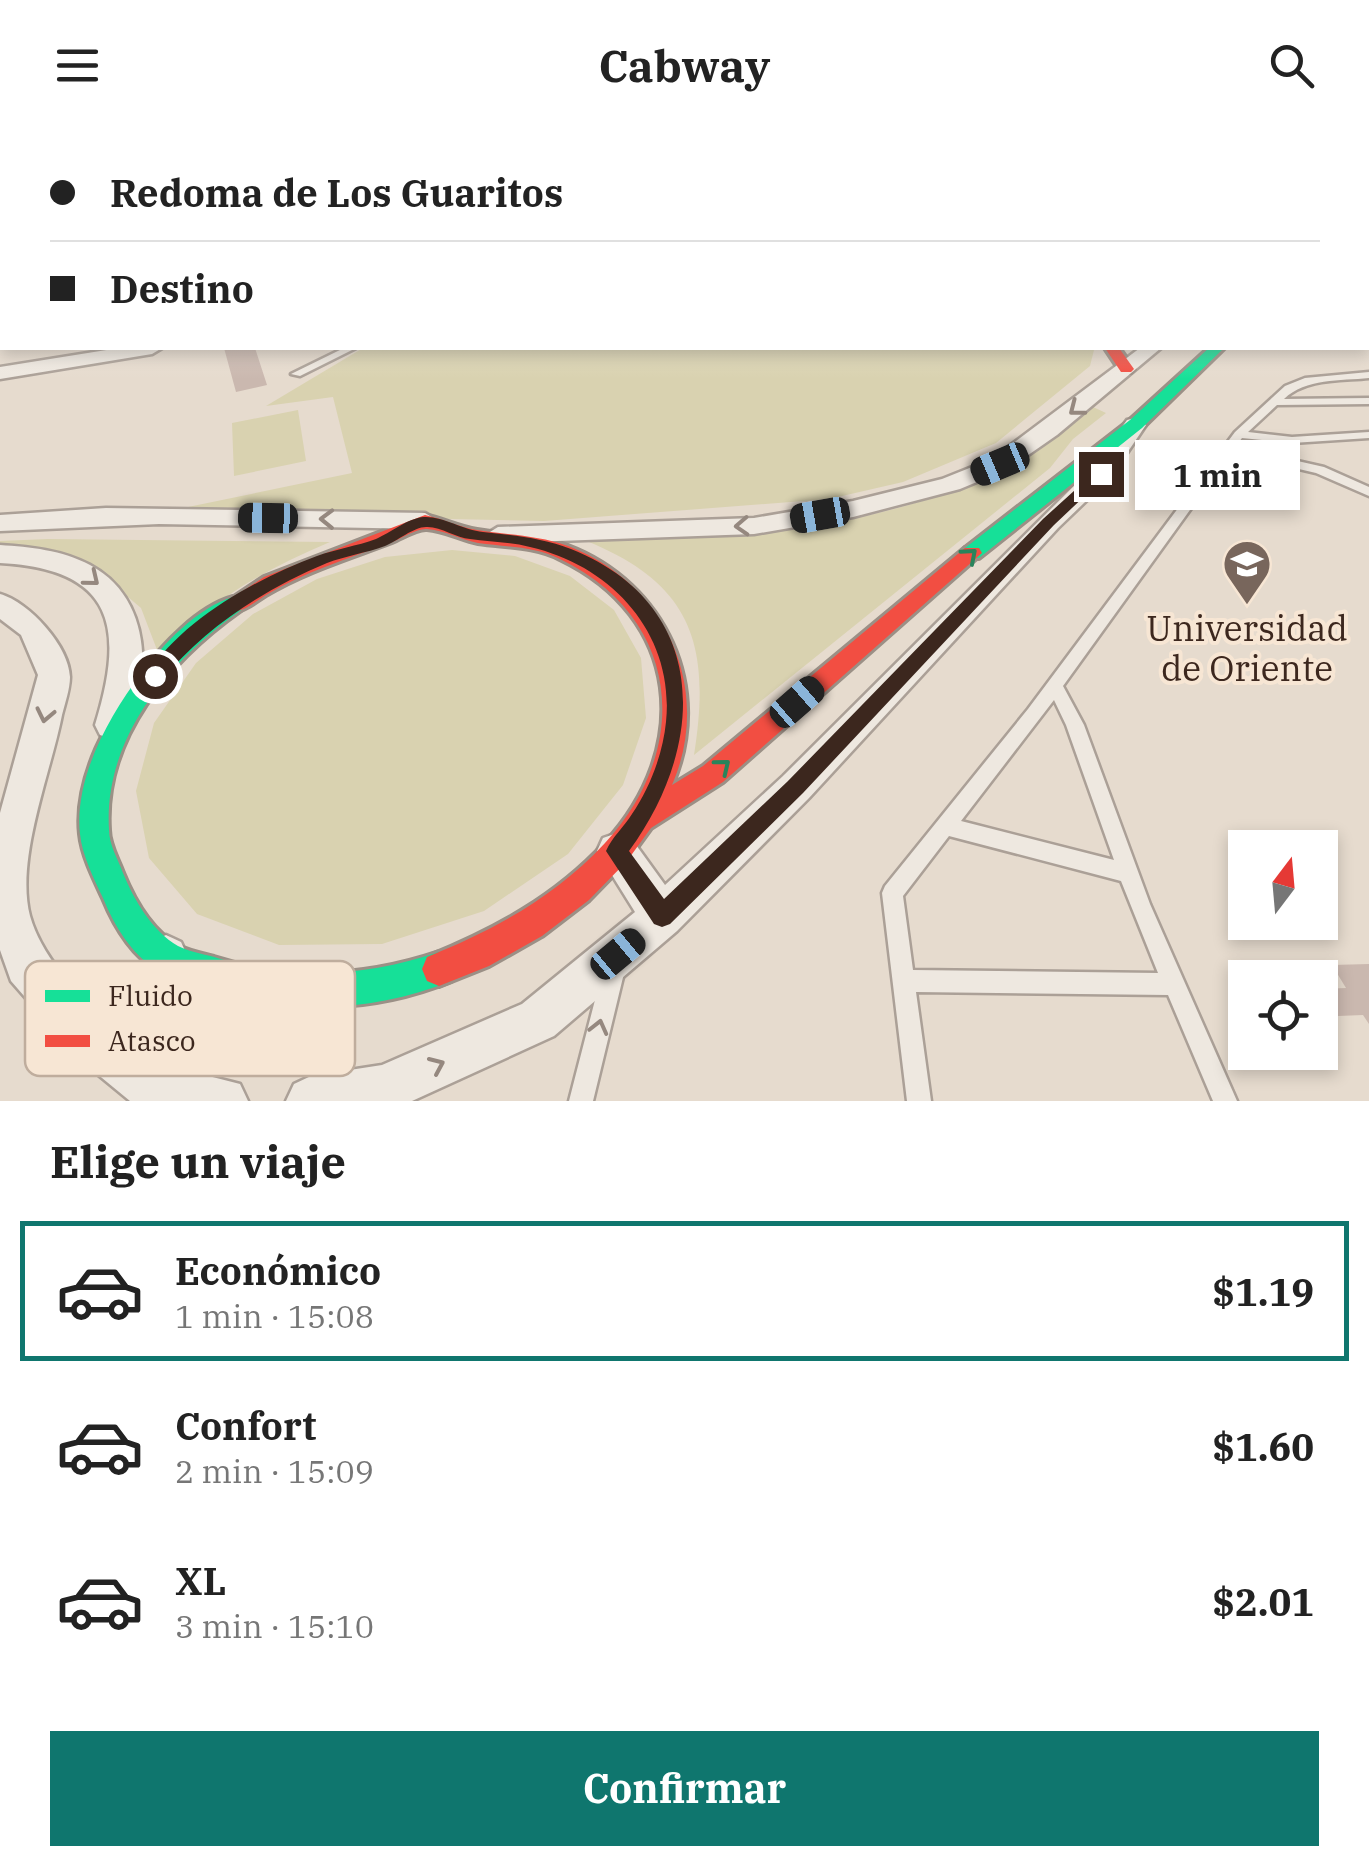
<!DOCTYPE html>
<html lang="es">
<head>
<meta charset="utf-8">
<style>
	:root { --surface:#fff; --page:#f6f6f6; --text:#222; --muted:#767676; --line:#e0e0e0; --accent:#0f766e }
	body { margin:0; font-family:"IBM Plex Serif",serif; background:var(--page); color:var(--text); height:100vh; display:flex; flex-direction:column; font-size:38px; white-space:nowrap }
	* { box-sizing:border-box; margin:0 }
	p { font-size:32px; color:var(--muted) }
	.icon { flex:none; width:55px; height:55px; fill:none; stroke:currentColor; stroke-width:2; stroke-linecap:round; stroke-linejoin:round }
	.map { position:relative; height:971px; overflow:hidden }
	.side { display:flex; flex-direction:column; background:var(--surface); flex:1 }
	.side>* { flex:none }
	.banner { position:absolute; left:0px; top:0px; width:1370px; height:220px; box-shadow:0 5px 15px #0003; display:grid; align-content:center; height:220px; padding:0 50px; background:var(--surface) }
	.needle { width:65px; rotate:16deg }
	.tools { position:absolute; left:1228px; top:700px; display:grid; gap:20px }
	.tools a { display:grid; place-items:center; width:110px; height:110px; border-radius:0px; background:var(--surface); box-shadow:0 5px 15px #0003; font-size:50px }
	.end { position:absolute; width:45px; height:45px; margin:-22px; border:12px solid #3c271e; background:#fff; box-shadow:0 0 0 5px #fff }
	.from { border-radius:50% }
	.bubble { position:absolute; height:70px; border-radius:0px; background:var(--surface); box-shadow:0 5px 15px #0003; font-size:32px; font-weight:700; line-height:70px; text-align:center }
	.car { position:absolute; width:30px; height:60px; margin:-30px -15px; border-radius:12px; box-shadow:0 0 8px 2px #0007; background:linear-gradient(#222 24%,#8ab4d8 0 40%,#222 0 76%,#8ab4d8 0 86%,#222 0) }
	.banner b { display:flex; align-items:center; gap:35px; height:95px; font-size:38px }
	.banner b+b { border-top:2px solid var(--line) }
	.banner i { width:25px; height:25px; background:var(--text) }
	ul { padding:0; list-style:none }
	li { display:flex; align-items:center; gap:30px; height:140px; margin:0 20px 15px; padding:0 30px; border:5px solid transparent; border-radius:0px }
	li div { flex:1 }
	li b { display:block; font-size:38px }
	li em { font-style:normal; font-weight:700 }
	li.on { border-color:var(--accent) }
	li>.icon { width:90px; height:90px; stroke-width:1.5 }
	h2 { padding:0 50px; font-size:45px; line-height:120px }
	.primary-button { display:flex; gap:20px; margin-top:auto; padding:20px 50px }
	.primary-button a { flex:1; height:115px; border-radius:0px; background:var(--accent); color:#fff; font-size:40px; font-weight:700; line-height:115px; text-align:center }
	header { display:flex; justify-content:space-between; align-items:center; height:130px; padding:0 50px; background:var(--surface); font-size:45px; font-weight:700 }
	.map>svg:first-child { display:block }
	.green { fill:#d9d2b0 }
	.building { fill:#cab8af }
	.lines { fill:none; stroke-linecap:round; stroke-linejoin:round }
	.lane-casing { stroke:#aba097; stroke-width:5 }
	.street-casing { stroke:#aba097; stroke-width:5 }
	.fast-casing { stroke:#9b9086; stroke-width:6 }
	.jam-casing { stroke:#9b9086; stroke-width:6 }
	.lane { fill:#eee8e0; fill-rule:evenodd }
	.street { fill:#eee8e0; fill-rule:evenodd }
	.fast { fill:#16e098; fill-rule:evenodd }
	.jam { fill:#f24e42; fill-rule:evenodd }
	.oneway { stroke:#95887f }
	.oneway2 { stroke:#29845b }
	.route { fill:#3c271e }
	.labels { text-anchor:middle; dominant-baseline:central; stroke-width:8; stroke-linejoin:round; paint-order:stroke }
	.poi-label { font-size:35px; fill:#3c271e; stroke:#f7e6d4 }
	.key { fill:#f7e6d4; stroke:#bfad9d; stroke-width:2.5 }
	.key-label { font-size:28px; fill:#3c271e }
</style>
</head>
<body>
<header><svg class="icon" aria-label="menu" viewBox="0 0 24 24"><path d="M4 6h16M4 12h16M4 18h16"/></svg>Cabway<svg class="icon" aria-label="search" viewBox="0 0 24 24"><circle cx="10" cy="10" r="6"/><path d="M15 15l6 6"/></svg></header>
<div class="map">
<svg width="1369" height="971" viewBox="0 0 1369 971">
	<rect width="100%" height="100%" fill="#e6dbce"/>
	<path class="green" d="M363 218H1093L1094 220 1090 236 996 313 903 352 829 369 544 391 159 383 352 343 333 267 266 276Z
		M1093 277 1106 283 1073 309 1050 338 694 625C712 512 691 451 579 408 759 410 950 400 1093 277Z
		M298 280 306 331 234 346 232 293Z
		M48 409 330 412C263 440 208 472 159 525L141 478 115 456 0 427V411Z
		M452 420 515 426 570 446 614 480 641 528 646 588 623 655 568 724 484 781 382 814 279 815 197 784 149 728 136 661 154 593 196 533 253 484 317 449 385 427Z"/>
	<path class="building" d="M224 218H255L267 255 236 262Z
		M1369 834V894L1363 885 1338 886 1321 859 1346 858 1332 835Z"/>
	<g class="lines">
		<g class="lane-casing">
			<path id="lane" d="M344 218H356L300 246 291 244Z
				M1369 242V248C1340 251 1306 248 1284 269L1369 268V274L1277 275 1248 302 1292 307 1369 302V308L1292 313 1242 308 1235 317 1324 337 1369 357V366L1316 343 1231 323 1063 556 1084 595 1150 774 1237 971H1213L1168 865 916 862 931 971H907L882 763 885 756 1028 579 1235 302 1285 256 1305 248ZM1054 570 1066 595 1114 730 961 691ZM949 706 1121 751 1158 843 913 840 903 766Z
				M614 828 622 831 625 839 593 971H569L603 839 606 831Z"/>
		</g>
		<g class="street-casing">
			<path id="street" d="M2 126V136L0 137V127Z
				M0 187 2 188V199H0Z
				M119 218H162L152 224 0 249V237Z
				M1140 218H1161L1057 305 1008 339 960 359 853 387 754 404 498 413 485 405 498 397 754 388 853 371 942 349 992 329Z
				M1135 288 1146 295 1110 348 1058 398 809 668 677 801 554 906 412 971H286L294 954 311 946 382 935 522 874 635 782 597 721 603 708 617 703 631 708 665 755 783 646 1092 338 1127 290Z
				M106 378 425 383 438 391 425 399 159 394 0 401V385Z
				M0 415C30 417 62 420 90 435 152 468 153 549 124 605L112 609 100 605 95 595C125 498 115 439 0 433Z
				M0 464C29 472 69 516 70 547 70 559 65 573 62 585 51 642 15 729 30 786 44 836 96 883 136 913L144 827 151 812 166 805 181 812 188 827 181 939 240 954 248 971H130L79 929 11 851 0 820V683L38 545 21 505 0 489Z"/>
		</g>
		<g class="fast-casing">
			<path id="fast" d="M1209 218H1224L1142 298 979 428H965L962 423 965 418 1130 290Z
				M233 467 244 475 241 480C170 530 103 608 109 700 109 715 118 729 123 743 134 770 152 801 178 816 188 821 202 824 214 827 289 851 365 847 439 822L451 827 456 839 451 851C372 883 287 885 206 858 190 853 172 849 157 840 131 824 114 795 103 768 94 749 82 725 80 704 74 648 109 586 141 544 162 515 198 477 233 467Z"/>
		</g>
		<g class="jam-casing">
			<path id="jam" d="M1368 169H1369V177H1368Z
				M1105 218H1119L1134 239 1131 242H1121Z
				M425 385C443 389 459 397 477 400 507 405 538 405 568 416 665 453 714 558 672 655L703 636 965 418H979L982 423 723 652 651 698 627 731 589 770 542 806 489 836 439 856 427 851 422 839 427 827C494 800 555 767 605 713 693 618 681 487 560 429 535 416 506 417 478 413 462 410 444 400 427 399 417 398 402 408 392 412 350 428 304 442 266 465 253 473 241 485 225 480L222 475 264 447Z"/>
		</g>
		<use href="#lane" class="lane"/>
		<use href="#street" class="street"/>
		<use href="#fast" class="fast"/>
		<use href="#jam" class="jam"/>
	</g>
	<defs><path id="oneway-chevron" d="M-2-3.5L2.5 0L-2 3.5" fill="none" stroke-width="1.6" stroke-linecap="round" stroke-linejoin="round" transform="scale(2.5)"/></defs>
	<g class="oneway">
		<use href="#oneway-chevron" transform="translate(1076 279) rotate(142)"/>
		<use href="#oneway-chevron" transform="translate(327 389) rotate(-179)"/>
		<use href="#oneway-chevron" transform="translate(742 396) rotate(177)"/>
		<use href="#oneway-chevron" transform="translate(92 449) rotate(39)"/>
		<use href="#oneway-chevron" transform="translate(45 585) rotate(102)"/>
		<use href="#oneway-chevron" transform="translate(599 897) rotate(-76)"/>
		<use href="#oneway-chevron" transform="translate(437 935) rotate(-24)"/>
	</g>
	<g class="oneway2">
		<use href="#oneway-chevron" transform="translate(970 425) rotate(-41)"/>
		<use href="#oneway-chevron" transform="translate(723 636) rotate(-39)"/>
	</g>
	<linearGradient id="sky" x2="0" y2="1"><stop stop-color="#95bdd6"/><stop offset="0.45" stop-color="#f4efe9"/><stop offset="1" stop-color="#f4efe9" stop-opacity="0"/></linearGradient>
	<rect width="1369" height="249" fill="url(#sky)"/>
	<path class="route" d="M1096 341 1108 344 1054 395 803 663 670 794 662 797 654 794 606 721C612 707 624 697 632 684 650 658 663 623 666 592 675 505 613 436 530 417 511 412 490 412 470 409 456 408 440 396 426 397 414 397 397 411 385 416 366 423 345 426 327 433 263 460 205 497 161 551H149L146 546C182 489 256 449 317 426 336 419 357 416 376 409 390 403 408 388 424 387 442 386 464 400 483 402 513 405 543 408 571 419 711 475 707 615 629 721L664 769 788 651 1043 389Z"/>
	<defs>
		<g id="university-pin" transform="scale(2.5)"><path d="M0 17L-7.5 6A9.5 9.5 0 1 1 7.5 6Z" fill="#78665c" stroke="#f7e6d4"/><path d="M0-5L7-2L0 1L-7-2ZM-4 1L0 2.5L4 1V4Q0 6-4 4Z" fill="#fff"/></g>
	</defs>
	<g fill-rule="evenodd">
		<use href="#university-pin" x="1247" y="434"/>
	</g>
	<g class="labels">
		<g class="poi-label">
			<text x="1247" y="498">Universidad<tspan x="1247" dy="40">de Oriente</tspan></text>
		</g>
	</g>
	<rect x="25" y="831" width="330" height="115" rx="15" class="key"/>
	<rect x="45" y="860" width="45" height="12" fill="#16e098"/>
	<rect x="45" y="905" width="45" height="12" fill="#f24e42"/>
	<g class="key-label">
		<text x="108" y="876">Fluido</text>
		<text x="108" y="921">Atasco</text>
	</g>
</svg>
<div class="tools">
<a><svg class="needle" viewBox="-14 -14 28 28"><path d="M0-13l5 13h-10z" fill="#e53935"/><path d="M0 13l5-13h-10z" fill="#767676"/></svg></a>
<a><svg class="icon" aria-label="locate" viewBox="0 0 24 24"><circle cx="12" cy="12" r="6"/><path d="M12 2v4M12 18v4M2 12h4M18 12h4"/></svg></a>
</div>
<i class="end from" style="left:155px;top:546px"></i>
<i class="end" style="left:1101px;top:344px"></i>
<div class="bubble" style="left:1135px;top:310px;width:165px">1 min</div>
<i class="car" style="left:1000px;top:334px;rotate:247deg"></i>
<i class="car" style="left:820px;top:385px;rotate:260deg"></i>
<i class="car" style="left:268px;top:388px;rotate:271deg"></i>
<i class="car" style="left:797px;top:572px;rotate:49deg"></i>
<i class="car" style="left:618px;top:824px;rotate:50deg"></i>
<div class="banner">
<b><i class="from"></i>Redoma de Los Guaritos</b>
<b><i></i>Destino</b>
</div>
</div>
<section class="side">
<h2>Elige un viaje</h2>
<ul>
<li class="on"><svg class="icon" aria-label="car" viewBox="0 0 24 24"><path d="M5 17H2v-5l4-1 3-4h7l3 4 3 1v5h-3M9 17h6M6 11h13"/><circle cx="7" cy="17" r="2"/><circle cx="17" cy="17" r="2"/></svg><div><b>Económico</b><p>1 min · 15:08</p></div><em>$1.19</em></li>
<li><svg class="icon" aria-label="car" viewBox="0 0 24 24"><path d="M5 17H2v-5l4-1 3-4h7l3 4 3 1v5h-3M9 17h6M6 11h13"/><circle cx="7" cy="17" r="2"/><circle cx="17" cy="17" r="2"/></svg><div><b>Confort</b><p>2 min · 15:09</p></div><em>$1.60</em></li>
<li><svg class="icon" aria-label="car" viewBox="0 0 24 24"><path d="M5 17H2v-5l4-1 3-4h7l3 4 3 1v5h-3M9 17h6M6 11h13"/><circle cx="7" cy="17" r="2"/><circle cx="17" cy="17" r="2"/></svg><div><b>XL</b><p>3 min · 15:10</p></div><em>$2.01</em></li>
</ul>
<div class="primary-button"><a>Confirmar</a></div>
</section>
</body>
</html>
